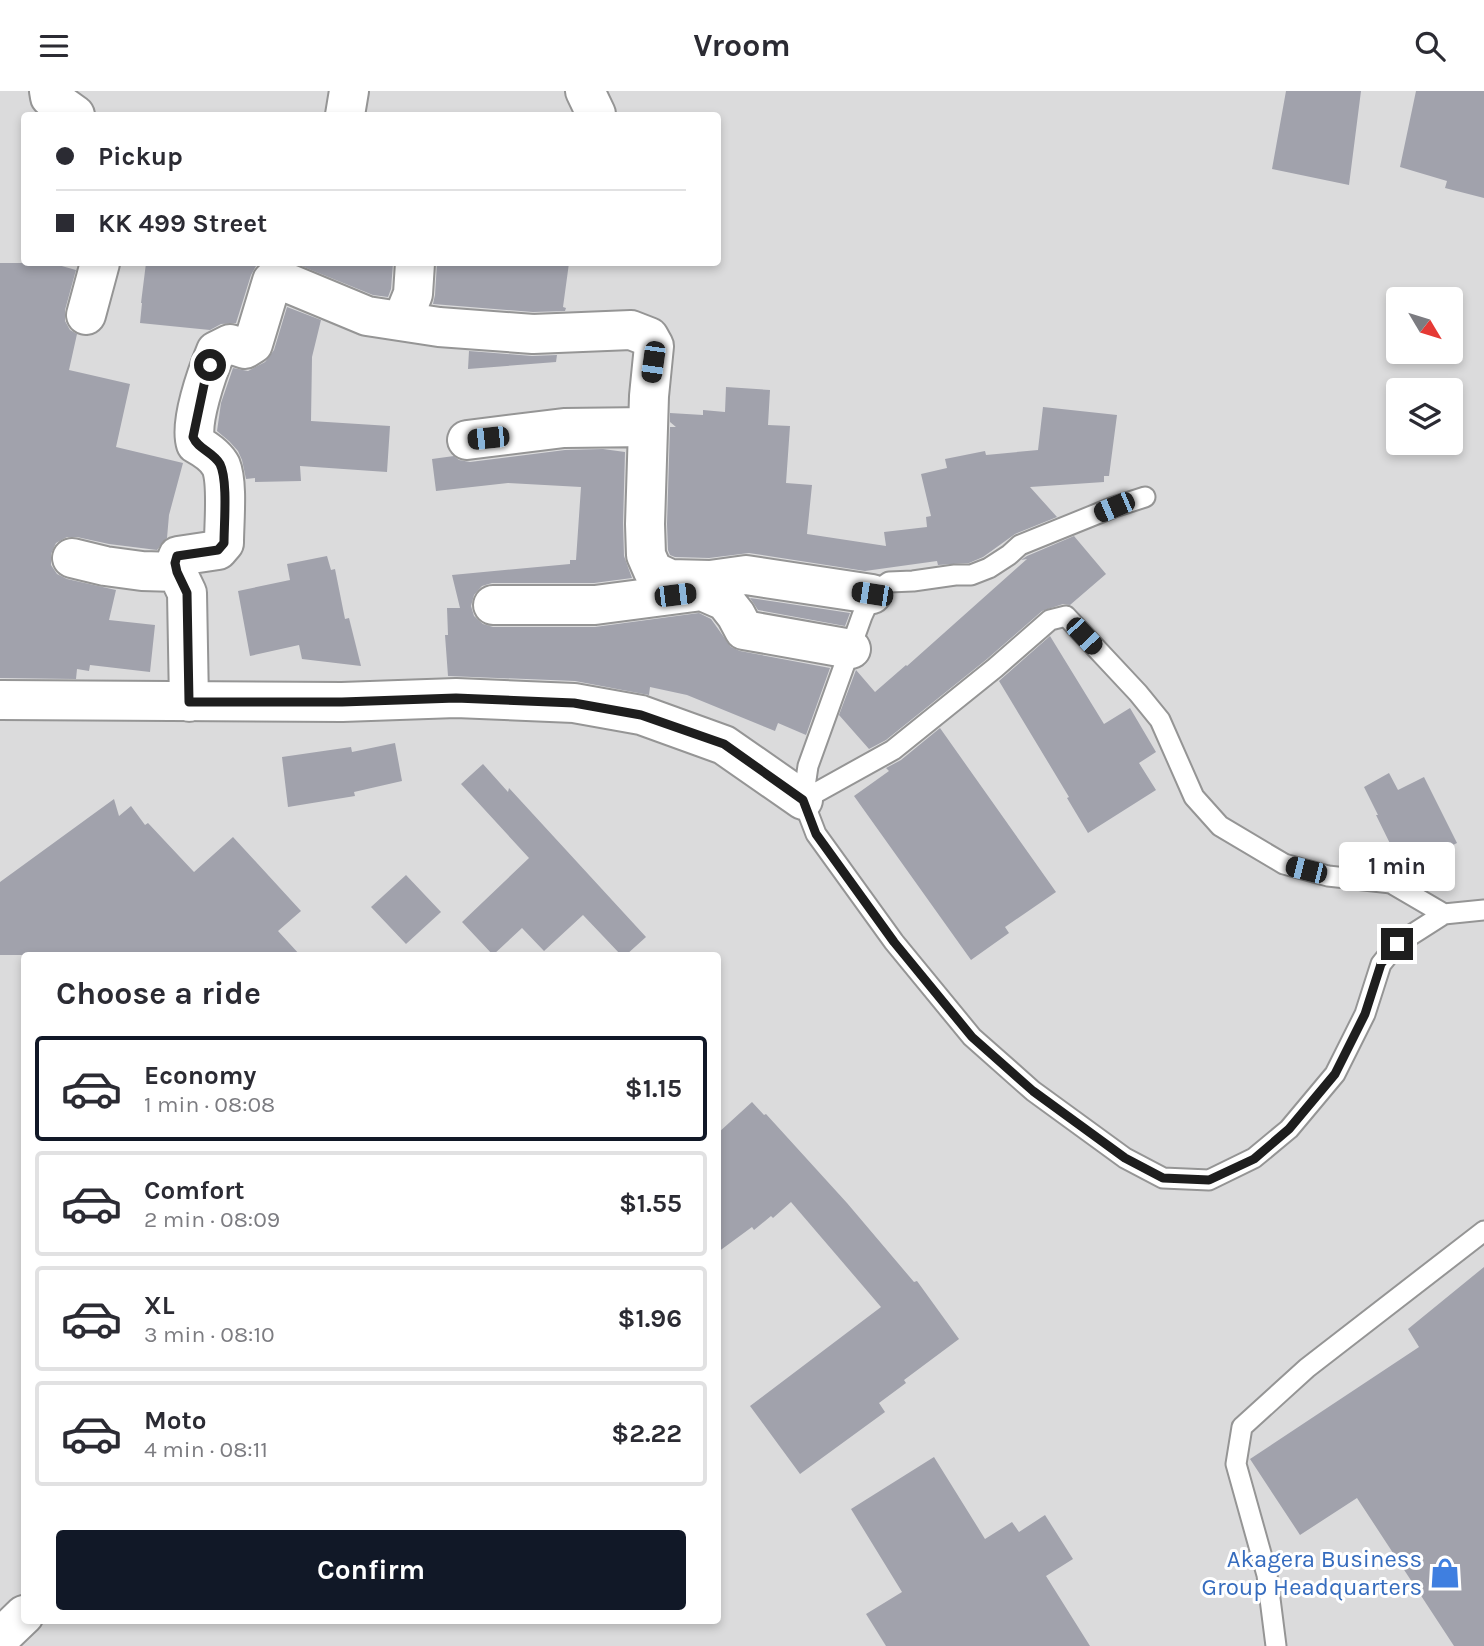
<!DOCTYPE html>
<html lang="en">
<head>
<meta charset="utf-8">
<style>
	:root { --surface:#fff; --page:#f7f7f7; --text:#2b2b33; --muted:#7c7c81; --line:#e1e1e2; --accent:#111827 }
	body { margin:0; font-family:Karla,sans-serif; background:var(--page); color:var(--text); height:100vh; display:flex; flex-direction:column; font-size:26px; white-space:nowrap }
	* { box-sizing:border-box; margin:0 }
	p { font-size:23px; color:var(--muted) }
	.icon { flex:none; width:38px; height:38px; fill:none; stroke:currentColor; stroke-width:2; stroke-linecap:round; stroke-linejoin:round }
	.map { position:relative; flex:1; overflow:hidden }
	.sheet { position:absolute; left:21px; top:861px; width:700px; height:672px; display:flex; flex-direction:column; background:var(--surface); border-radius:7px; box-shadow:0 4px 10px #0003 }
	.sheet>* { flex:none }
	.top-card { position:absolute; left:21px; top:21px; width:700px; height:154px; border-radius:7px; box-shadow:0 4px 10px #0003; display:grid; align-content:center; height:154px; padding:0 35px; background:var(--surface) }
	.needle { width:46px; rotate:128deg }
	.buttons { position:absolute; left:1386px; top:196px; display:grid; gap:14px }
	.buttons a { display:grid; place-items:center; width:77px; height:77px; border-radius:7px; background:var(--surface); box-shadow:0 4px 10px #0003; font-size:35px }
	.end { position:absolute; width:32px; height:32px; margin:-16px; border:9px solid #1e1e1e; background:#fff; box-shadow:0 0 0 4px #fff }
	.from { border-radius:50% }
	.bubble { position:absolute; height:49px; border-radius:7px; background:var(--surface); box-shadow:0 4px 10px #0003; font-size:23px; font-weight:700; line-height:49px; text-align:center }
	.car { position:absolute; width:21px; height:42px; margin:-21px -10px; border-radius:9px; box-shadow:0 0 5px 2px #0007; background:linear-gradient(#222 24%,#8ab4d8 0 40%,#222 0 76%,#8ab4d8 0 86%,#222 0) }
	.top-card b { display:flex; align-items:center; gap:24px; height:66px; font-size:26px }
	.top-card b+b { border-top:2px solid var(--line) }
	.top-card i { width:18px; height:18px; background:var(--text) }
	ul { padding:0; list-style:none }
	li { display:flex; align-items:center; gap:21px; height:105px; margin:0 14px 10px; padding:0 21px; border:4px solid var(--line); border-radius:7px }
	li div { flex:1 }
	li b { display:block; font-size:26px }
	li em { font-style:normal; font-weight:700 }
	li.active { border-color:var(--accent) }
	li>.icon { width:63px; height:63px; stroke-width:1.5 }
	h2 { padding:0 35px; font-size:32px; line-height:84px }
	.button { display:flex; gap:14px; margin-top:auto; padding:14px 35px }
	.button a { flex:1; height:80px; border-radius:7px; background:var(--accent); color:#fff; font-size:28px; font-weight:700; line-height:80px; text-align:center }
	header { display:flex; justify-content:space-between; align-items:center; height:91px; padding:0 35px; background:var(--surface); font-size:32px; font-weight:700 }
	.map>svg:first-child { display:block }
	.residential { fill:#dbdbdc; fill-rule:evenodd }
	.building { fill:#a1a2ac }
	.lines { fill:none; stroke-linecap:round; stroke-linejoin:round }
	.lane-casing { stroke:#959595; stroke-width:23 }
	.street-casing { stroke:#959595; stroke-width:42 }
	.lane { stroke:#fff; stroke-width:19 }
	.street { stroke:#fff; stroke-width:38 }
	.route { stroke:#1e1e1e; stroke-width:9 }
	.labels { text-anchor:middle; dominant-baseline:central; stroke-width:6; stroke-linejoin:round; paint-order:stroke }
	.shop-label { font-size:24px; fill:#366cbe; stroke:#fff; text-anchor:end }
</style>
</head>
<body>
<header><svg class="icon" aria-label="menu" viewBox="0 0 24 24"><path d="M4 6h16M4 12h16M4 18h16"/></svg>Vroom<svg class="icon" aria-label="search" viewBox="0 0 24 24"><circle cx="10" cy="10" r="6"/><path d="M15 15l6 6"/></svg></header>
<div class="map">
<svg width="1484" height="1555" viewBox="0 0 1484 1555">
	<rect width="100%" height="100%" fill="#e6e5ee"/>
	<path class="residential" d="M0 0H1484V1555H0ZM24 24H718V172H24ZM1398 208H1451V261H1398ZM1398 299H1451V352H1398ZM24 864H718V1530H24Z"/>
	<path class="building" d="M1286 0H1361L1349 94 1272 78Z
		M1416 0H1484V107L1445 97 1447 90 1400 76Z
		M0 172H51L76 179 65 219V230L70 239 77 243 69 279 130 293 116 356 183 372 169 424 167 447 157 459 109 453 77 446H67L56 452 51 463V474L57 483 67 488 116 499 109 529 155 534 150 581 90 574 89 580 77 578 76 588 0 587Z
		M146 172H261L256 175 251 184 236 232 221 233 210 239 140 232 142 212H141Z
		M294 172H393L391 198 388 206 373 204Z
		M437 172H569L563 216 566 217 565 220 533 221 433 213 435 204Z
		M287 216 321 229 312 266 311 330 390 335 387 381 300 375 301 390 255 391V387L246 388 242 369 238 360 229 350 217 340 221 312 233 277 248 280 265 271 274 259Z
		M469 260 532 265 557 264 556 271 468 278Z
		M726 296 770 299 768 334 790 335 786 392 812 394 807 443 886 455 884 441 927 436 926 426 931 425 921 383 947 377 945 368 985 360 986 364 1038 359 1043 316 1117 324 1109 385H1104V391L1030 396 1057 426 1015 443 983 466 969 472 938 474 937 470 865 480 749 462 709 467 675 466 670 464 668 459 667 433 670 336H676L670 331V322L703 324V319L725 321Z
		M603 358 625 361 623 432 624 465 632 487 594 492H492L482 495 474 504 471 515 474 525 483 533 493 536H595L699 522 711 528 731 556 740 560 830 577 806 644 778 632 775 640 687 604 650 596 649 604 575 590 448 585 445 544H448L447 517H460L452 484 570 473V469H576L581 396 508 392 436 400 432 368 454 365 459 369 470 371 565 359Z
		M1074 445 1106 483 1070 514 1063 513 1042 520 987 568 886 649 869 658 839 624 856 579 875 601 906 574 907 575 1027 468 1021 469 1027 465Z
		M327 465 331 479 335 478 345 528 349 527 361 575 302 568 299 554 250 565 238 500 290 489 287 473Z
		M750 507 850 522 845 535 758 519Z
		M1050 545 1104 633 1130 617 1156 661 1139 672 1156 699 1088 742 1067 707 1069 706 999 590Z
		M940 637 1056 801 1005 836 1009 842 971 869 854 705 889 680 886 677 901 669Z
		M395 652 402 690 354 701 355 705 288 716 282 666 351 656 352 661Z
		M483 673 508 701 509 697 646 846 626 864H621L583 824 544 860 522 837 493 864 462 831 529 767 461 693Z
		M1389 682 1398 699 1424 686 1457 752 1403 779 1376 724H1378L1364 696Z
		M114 708 119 725 131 715 145 734 148 732 194 781 233 746 301 820 278 840 300 864H0V791Z
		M406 784 441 821 406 853 371 816Z
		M752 1011 764 1024 766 1023 847 1112 914 1191 917 1190 959 1248 904 1289 906 1292 879 1312 885 1321 800 1383 750 1315 881 1216 791 1111 773 1127 771 1125 754 1139 752 1136 718 1161V1042Z
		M1484 1176V1555H1454L1357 1407 1300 1444 1250 1368 1419 1256 1408 1238Z
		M934 1366 985 1448 1012 1431 1019 1441 1045 1424 1073 1468 1046 1485 1090 1555H886L866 1523 902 1501 851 1418Z"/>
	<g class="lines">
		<g class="lane-casing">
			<path id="lane" d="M803 709 816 743 894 851 972 946 1033 1000 1125 1067 1163 1087 1209 1089 1254 1067 1289 1038 1335 983 1365 923 1381 873 1397 853 1444 823
				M803 709 893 659 995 577 1050 529 1066 525 1138 602 1160 629 1194 706 1220 735 1284 773 1328 785 1391 792 1444 823 1484 819
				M803 709 808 675 862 525 872 503 889 491 913 490 955 484H971L989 477 1009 464 1020 454 1114 416 1145 406
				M1276 1555 1267 1484 1236 1373 1242 1336 1307 1277 1484 1140"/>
		</g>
		<g class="street-casing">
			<path id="street" d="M49 0 50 6 75 24
				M585 0 596 23
				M345 24 349 0
				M86 224 100 172
				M402 230 413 203 415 172
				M467 349 564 337 648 336
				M72 467 105 475 142 480 177 481
				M493 514H595L702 500 725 510 736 524 744 539 851 558
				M0 609 342 611 456 607 574 612 641 624 724 654 803 709
				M189 611 187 502 177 481 175 473 178 465 218 459 224 452C224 432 228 392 221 375 216 365 205 358 196 353 189 332 207 282 216 260L230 253 245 258 253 253 272 190 290 193 367 225 439 236 533 243 631 239 649 246 654 255 649 305 645 433 646 464 653 480 670 488 710 489 746 484 872 503
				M0 1547 24 1524"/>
		</g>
		<use href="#lane" class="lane"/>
		<use href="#street" class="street"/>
	</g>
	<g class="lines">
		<path class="route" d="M210 274 205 289 193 346C198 358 213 361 220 373 228 389 224 433 224 452L218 459 177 465 175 472 177 481 187 502 189 611H342L456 607 574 612 641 624 724 653 803 709 816 743 894 851 972 946 1033 1000 1125 1067 1163 1087 1209 1089 1254 1068 1289 1038 1335 983 1365 923 1381 873 1397 853"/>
	</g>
	<defs>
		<g id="shop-bare" transform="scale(2.415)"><path d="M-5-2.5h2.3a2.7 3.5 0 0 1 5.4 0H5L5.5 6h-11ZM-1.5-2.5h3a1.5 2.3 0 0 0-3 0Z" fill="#3f7fe0" stroke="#fff" stroke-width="2.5" paint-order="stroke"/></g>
	</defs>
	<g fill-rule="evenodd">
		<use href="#shop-bare" x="1445" y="1482"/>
	</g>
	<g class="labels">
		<g class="shop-label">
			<text x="1422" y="1468">Akagera Business<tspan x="1422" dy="28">Group Headquarters</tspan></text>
		</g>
	</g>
</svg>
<div class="buttons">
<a><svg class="needle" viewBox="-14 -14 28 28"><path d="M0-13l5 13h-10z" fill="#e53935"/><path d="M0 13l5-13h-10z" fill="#7c7c81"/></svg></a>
<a><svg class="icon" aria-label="layers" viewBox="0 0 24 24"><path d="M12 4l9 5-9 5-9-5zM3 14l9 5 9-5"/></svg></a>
</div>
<i class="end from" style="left:210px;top:274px"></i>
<i class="end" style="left:1397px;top:853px"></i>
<div class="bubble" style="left:1339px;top:751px;width:116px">1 min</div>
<i class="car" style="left:653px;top:271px;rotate:188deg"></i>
<i class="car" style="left:488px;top:347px;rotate:264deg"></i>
<i class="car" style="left:1114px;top:416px;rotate:247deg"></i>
<i class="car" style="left:872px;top:503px;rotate:279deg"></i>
<i class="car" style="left:675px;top:504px;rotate:83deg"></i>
<i class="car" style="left:1084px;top:545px;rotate:137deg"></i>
<i class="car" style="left:1306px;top:779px;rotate:284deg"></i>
<div class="top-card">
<b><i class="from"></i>Pickup</b>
<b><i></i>KK 499 Street</b>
</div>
<section class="sheet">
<h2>Choose a ride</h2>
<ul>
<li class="active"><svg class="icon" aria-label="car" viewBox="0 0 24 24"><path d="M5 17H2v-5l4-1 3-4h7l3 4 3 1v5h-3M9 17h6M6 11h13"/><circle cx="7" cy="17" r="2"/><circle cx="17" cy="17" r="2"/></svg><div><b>Economy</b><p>1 min · 08:08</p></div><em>$1.15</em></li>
<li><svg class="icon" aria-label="car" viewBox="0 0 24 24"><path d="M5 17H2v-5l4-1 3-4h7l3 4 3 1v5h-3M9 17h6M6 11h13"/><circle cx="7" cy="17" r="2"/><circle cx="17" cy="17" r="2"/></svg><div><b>Comfort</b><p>2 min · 08:09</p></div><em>$1.55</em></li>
<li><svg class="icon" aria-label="car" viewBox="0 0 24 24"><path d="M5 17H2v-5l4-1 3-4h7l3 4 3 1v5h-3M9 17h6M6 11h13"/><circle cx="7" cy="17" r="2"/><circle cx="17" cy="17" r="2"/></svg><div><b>XL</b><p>3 min · 08:10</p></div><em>$1.96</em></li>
<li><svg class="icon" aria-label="car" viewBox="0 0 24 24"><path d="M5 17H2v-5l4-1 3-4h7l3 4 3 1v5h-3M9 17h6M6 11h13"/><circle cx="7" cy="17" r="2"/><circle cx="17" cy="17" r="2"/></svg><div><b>Moto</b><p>4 min · 08:11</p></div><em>$2.22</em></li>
</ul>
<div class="button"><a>Confirm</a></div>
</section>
</div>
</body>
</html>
